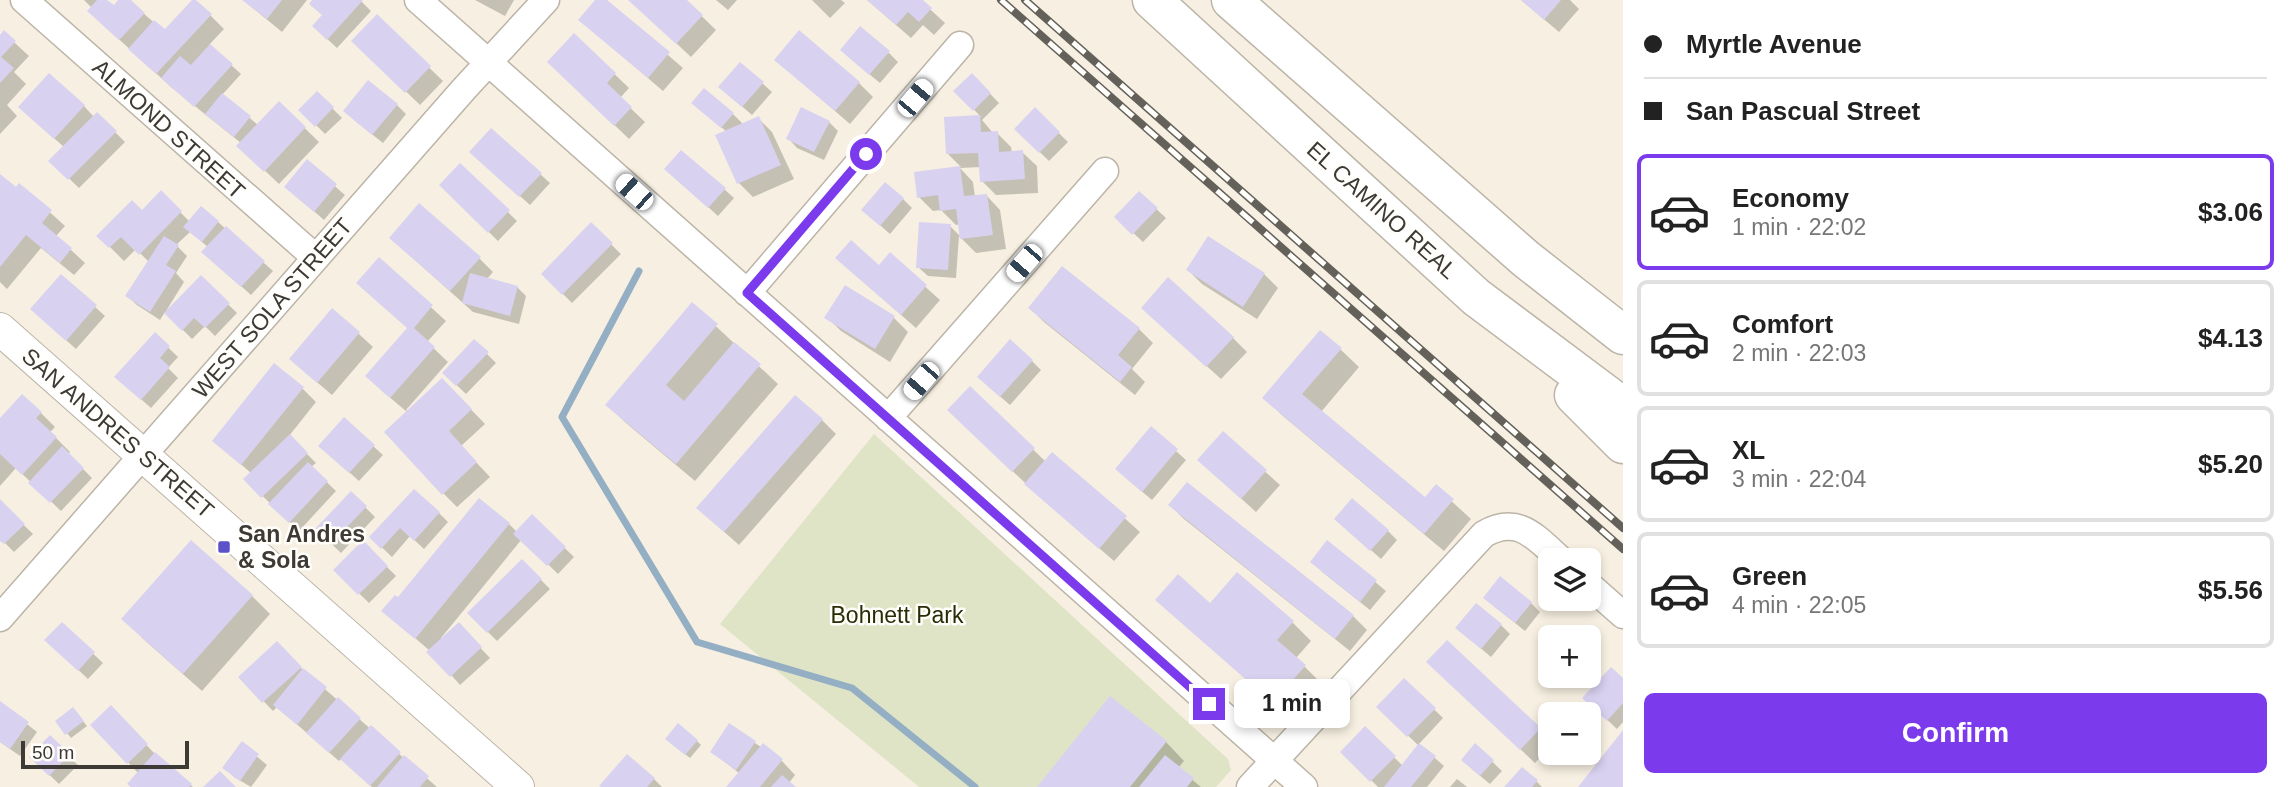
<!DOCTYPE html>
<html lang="en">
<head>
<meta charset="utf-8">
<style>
	:root { --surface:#fff; --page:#f6f6f6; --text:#222; --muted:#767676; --line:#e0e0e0; --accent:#7c3aed }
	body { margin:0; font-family:Arial,sans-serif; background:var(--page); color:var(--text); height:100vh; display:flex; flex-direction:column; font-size:26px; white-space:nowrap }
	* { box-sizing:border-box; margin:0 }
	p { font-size:23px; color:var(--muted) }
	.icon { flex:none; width:38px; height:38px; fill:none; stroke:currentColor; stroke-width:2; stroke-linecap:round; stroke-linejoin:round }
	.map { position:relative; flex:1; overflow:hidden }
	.side { display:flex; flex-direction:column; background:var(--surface); width:665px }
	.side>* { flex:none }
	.banner { display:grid; align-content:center; height:154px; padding:0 21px; background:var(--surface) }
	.fabs { position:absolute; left:1538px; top:548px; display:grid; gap:14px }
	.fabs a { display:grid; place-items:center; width:63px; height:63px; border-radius:10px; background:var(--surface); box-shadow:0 4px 10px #0003; font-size:35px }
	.scale { position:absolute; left:21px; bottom:18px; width:168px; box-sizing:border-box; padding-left:7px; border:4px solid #3d3a35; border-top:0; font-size:19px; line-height:24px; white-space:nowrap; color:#3d3a35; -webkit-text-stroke:5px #fffefb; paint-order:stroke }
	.end { position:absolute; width:32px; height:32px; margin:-16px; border:9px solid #7c3aed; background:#fff; box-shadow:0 0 0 4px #fff }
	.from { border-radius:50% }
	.bubble { position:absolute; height:49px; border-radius:10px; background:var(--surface); box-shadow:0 4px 10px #0003; font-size:23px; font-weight:700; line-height:49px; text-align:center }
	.car { position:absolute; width:21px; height:42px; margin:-21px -10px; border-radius:9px; box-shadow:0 0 5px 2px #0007; background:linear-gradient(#fff 24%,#345 0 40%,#fff 0 76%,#345 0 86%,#fff 0) }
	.banner b { display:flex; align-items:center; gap:24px; height:66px; font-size:26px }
	.banner b+b { border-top:2px solid var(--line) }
	.banner i { width:18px; height:18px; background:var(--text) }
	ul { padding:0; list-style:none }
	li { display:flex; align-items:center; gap:21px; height:116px; margin:0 14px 10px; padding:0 7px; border:4px solid var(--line); border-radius:10px }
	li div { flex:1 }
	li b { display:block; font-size:26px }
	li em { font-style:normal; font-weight:700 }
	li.current { border-color:var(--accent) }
	li>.icon { width:63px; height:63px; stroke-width:1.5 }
	.primary-button { display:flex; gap:14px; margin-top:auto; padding:14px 21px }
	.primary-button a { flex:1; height:80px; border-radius:10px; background:var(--accent); color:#fff; font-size:28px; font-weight:700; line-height:80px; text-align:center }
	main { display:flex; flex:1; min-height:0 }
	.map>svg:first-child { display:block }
	.green { fill:#e0e4c7 }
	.shadow { fill:#0003 }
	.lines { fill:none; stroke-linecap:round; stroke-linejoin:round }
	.stream { stroke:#94afc4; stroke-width:7 }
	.building { fill:#d8d1f0 }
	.minor-casing { stroke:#bbb4a7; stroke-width:29 }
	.tertiary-casing { stroke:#bbb4a7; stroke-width:34 }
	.motorway-casing { stroke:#bbb4a7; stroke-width:41 }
	.minor { stroke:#fff; stroke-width:26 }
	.tertiary { stroke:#fff; stroke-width:32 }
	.motorway { stroke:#fff; stroke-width:38 }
	.rail-casing { stroke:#64615a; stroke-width:8 }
	.rail { stroke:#fffefb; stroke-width:5; stroke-dasharray:16; stroke-linecap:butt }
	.route { stroke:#7c3aed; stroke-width:9 }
	.poi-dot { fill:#5c51c9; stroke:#fffefb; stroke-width:2.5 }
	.labels { text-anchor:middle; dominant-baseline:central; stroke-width:5; stroke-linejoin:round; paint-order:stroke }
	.street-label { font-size:23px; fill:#3d3a35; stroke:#fffefb }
	.poi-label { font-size:23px; font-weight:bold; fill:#3d3a35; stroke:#fffefb; text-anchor:start }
	.park-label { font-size:23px; fill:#292c05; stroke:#fffefb }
</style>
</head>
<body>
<main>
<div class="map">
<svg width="1623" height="787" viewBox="0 0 1623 787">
	<rect width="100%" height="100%" fill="#f7f0e2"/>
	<path class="green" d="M874 434 1228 759 1231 770 1216 787H919L720 624Z"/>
	<path class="shadow" d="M84 0H105L114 8 121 0H128L165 32 210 15 224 29 209 45 241 74 222 95 258 125 279 103 319 142 279 184 239 146 241 143 171 87 98 20 92 8Z
		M243 0H307L282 32Z
		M314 0H360L371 11 337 48 323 35V16Z
		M475 0H514L505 16Z
		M597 0H604L683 68 663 91 580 20Z
		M630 0H685L716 30 691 57Z
		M716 0H737L728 10Z
		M812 0H841L845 3 830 18Z
		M867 0H920L945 23 934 35 923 25 911 38Z
		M1521 0H1570L1579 9 1559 32Z
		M377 17 443 81 420 105 354 41Z
		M4 33 29 56 14 72 26 84 7 105 17 116 0 134V37Z
		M574 35 629 88 620 98 645 122 629 139 549 62Z
		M889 53 898 62 880 83 851 59Z
		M776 60 859 83 873 97 850 124Z
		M972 75 999 103 982 120 993 133H997L1011 147 1012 153 1022 152 1037 166 1038 193 996 195 982 181 981 167 960 168 973 182 975 197 986 195 1000 210 1006 249 976 253 959 236 956 278 928 276 918 267 950 226 962 238 960 224 956 225 941 210 933 211 919 197 916 173 961 167 948 154 946 119 981 117 956 91Z
		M762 83 772 92 752 115 730 96Z
		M317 93 342 118 325 134 301 110Z
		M397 105 406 114 383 143 354 120Z
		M84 106 94 117 97 114 125 142 79 188 51 161 64 147 29 116Z
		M1035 110 1068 142 1049 161 1016 129Z
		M703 112 733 114 743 124 758 118 772 132 794 179 753 197 739 183 717 136 727 132Z
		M829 122 838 131 824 160 797 148 788 138Z
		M481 161 540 174 550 183 530 205Z
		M307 162 345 195 324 220 286 187Z
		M460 165 517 221 498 241 441 185Z
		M0 176 16 190 20 185 65 226 56 236 85 263 74 275 41 248 7 289 0 282Z
		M676 178 724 189 734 198 718 216Z
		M161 193 190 222H218L273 271 251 295 213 261 208 247 190 232 174 247H178L187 256 176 273 184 282 166 311 201 278 237 313 215 336 205 326 192 339 165 312 160 320 137 305 127 296 149 262 136 249 124 261 99 236 142 212Z
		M1139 193 1166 218 1143 242 1116 217Z
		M903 199 912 208 890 234 873 219Z
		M591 225 621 254 572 303 543 274Z
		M405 251 479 258 493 272 487 279 517 287 526 296 519 324 473 312Z
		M890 255 940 300 916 328 852 272 879 268Z
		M379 260 446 321 427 342 448 362 406 410 408 411 456 394 485 424 461 446 490 477 457 507 443 493 407 412 381 390 409 329Z
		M1188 270 1264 274 1278 288 1257 319 1202 284Z
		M61 276 105 316 76 349 41 318Z
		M845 287 894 318 908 332 890 362 841 331 827 317Z
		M692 304 778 384 695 481 626 423 608 405Z
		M1030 308 1139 329 1153 343 1132 369 1145 382 1135 395 1044 322Z
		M333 310 373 347 332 395 305 372Z
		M1157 321 1233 338 1247 352 1221 379Z
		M155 335 178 357 168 368 178 378 151 408 126 386Z
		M474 341 496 363 466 394 444 373Z
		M1340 349 1359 367 1321 412 1426 500 1436 487 1471 519 1444 551 1283 416 1264 398Z
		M1032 361 1041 370 1010 405 988 386Z
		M302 388 316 402 289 436 316 463 311 467 336 491 299 531 245 479 251 473 214 441Z
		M970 388 1046 462 1053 454 1140 532 1114 561 1041 498 963 424Z
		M41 413 55 427 50 432 70 452 68 454 92 478 61 511 16 468 0 486V421Z
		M822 420 836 434 739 545 713 522Z
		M1151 429 1186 460 1152 500 1126 478Z
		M1223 434 1280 485 1256 512 1214 474Z
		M373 446 383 455 359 481 330 455Z
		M352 494 375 517 341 553 317 530Z
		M0 502 33 534 14 552 0 538Z
		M1170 505 1353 616 1367 630 1350 651 1184 519Z
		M439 513 448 522 424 549 410 536 392 557 371 537Z
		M532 516 574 557 558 574 522 539 441 638 443 640 459 625 490 658 460 685 430 651 384 611 509 524 517 532Z
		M1346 528 1388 531 1397 540 1381 559Z
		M1327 542 1386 591 1370 610 1321 571Z
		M363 543 396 576 369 603 335 570Z
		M522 561 550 589 497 641 469 613Z
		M252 596 270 614 202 691 141 637Z
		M1157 600 1292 622 1311 641 1296 658 1323 685 1292 720Z
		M1531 603 1540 612 1525 631 1495 607Z
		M62 624 103 663 88 679 56 649Z
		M1501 625 1510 634 1491 657 1457 628Z
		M1447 642 1550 739V747L1535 763 1442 676Z
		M277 643 302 669 437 787H372L342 758 339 761 277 707 273 711 240 677Z
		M1404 680 1443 718 1419 744 1444 766 1427 787H1378L1343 752 1365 729 1403 766 1419 746 1378 707Z
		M1623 681V722L1617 729 1584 698Z
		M0 703 37 732 20 756 0 742Z
		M1573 707 1581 714H1566Z
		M111 708 155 754 193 787H133L138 773 93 725Z
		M77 714 87 726 71 738 57 721Z
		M1589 721 1601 732 1589 746Z
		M50 738 78 765 59 784 31 757Z
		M697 741 701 745 690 758 671 743Z
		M1166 742 1184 761 1178 768 1201 787H1040Z
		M755 743 782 761 795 775 789 783 793 787H728L739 773 712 752Z
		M242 744 267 765 251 787 234 777 225 768Z
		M1475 745 1502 771 1490 784 1472 769Z
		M628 756 654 779 662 787H603Z
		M1457 779 1467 787H1450Z
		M1536 781 1542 787H1507Z"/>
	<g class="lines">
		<path class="stream" d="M639 271 562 417 697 642 852 688 975 787"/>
	</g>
	<path class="building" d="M97 0H107L114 5 118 0H131L145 13 119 40 87 11Z
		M192 0H196L212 14 156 74 128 49 154 20 165 29Z
		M242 0H282L267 19Z
		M312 0H363L327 40 312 26 322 15 309 4Z
		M595 0H607L670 52 648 78 578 20Z
		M628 0H687L703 15 676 44Z
		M867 0H923L932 8 919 22 908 12 896 25Z
		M1521 0H1561L1544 20Z
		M377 14 431 66 405 93 351 41Z
		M860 26 890 51 869 75 840 50Z
		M4 30 16 41 1 57 14 68 0 83V35Z
		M799 30 860 82 835 111 774 60Z
		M574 33 616 73 607 83 632 107 614 126 547 62Z
		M210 44 233 64 194 107 161 78 180 56 191 65Z
		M740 62 764 82 742 107 718 87Z
		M49 73 85 105 54 139 18 107Z
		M972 73 991 93 973 111 953 91Z
		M368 80 398 104 372 135 343 111Z
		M704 88 734 113 721 128 691 103Z
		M317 91 334 107 315 127 298 110Z
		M222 93 251 116 234 137 205 114Z
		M279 101 306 127 264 172 236 146Z
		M801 107 830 121 814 152 786 139Z
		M1035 107 1060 132 1039 153 1014 129Z
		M97 112 117 131 68 180 48 161Z
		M980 115 981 132 998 131 999 152 1023 150 1025 179 980 182 978 153 946 154 944 117Z
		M759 116 781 165 737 184 715 135Z
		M491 128 542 173 519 197 469 152Z
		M681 150 726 188 708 208 664 169Z
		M307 159 337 184 314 212 284 187Z
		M460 163 510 210 488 233 439 185Z
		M960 166 964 196 987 194 993 235 960 239 956 209 940 211 938 195 917 198 914 172Z
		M0 174 16 187 19 183 52 210 42 223 72 248 60 263 26 235 0 267Z
		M885 182 904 198 880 226 861 210Z
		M161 190 182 211 139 255 121 237 109 248 96 236 132 200 142 210Z
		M1139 191 1158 208 1132 235 1114 217Z
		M419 203 481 257 450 291 389 238Z
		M201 206 219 221 202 242 183 227Z
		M591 222 613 243 562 295 541 274Z
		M919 222 951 224 948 270 916 268Z
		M226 226 265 261 241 287 201 252Z
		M164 236 179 245 166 265 176 271 150 312 125 296Z
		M1208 236 1265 273 1243 307 1186 270Z
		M851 240 879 265 890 252 927 285 901 315 835 258Z
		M379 257 433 305 414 328 435 347 390 398 365 376 407 328 356 283Z
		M1062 266 1140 328 1118 355 1132 367 1120 382 1028 308Z
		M470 273 518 286 510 316 462 303Z
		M61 274 97 305 66 341 30 309Z
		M201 275 230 303 205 328 194 318 182 331 164 313Z
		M1168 277 1234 337 1206 367 1141 308Z
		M845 285 895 316 875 349 824 318Z
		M692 302 718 324 666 385 684 401 734 342 761 364 676 464 605 405Z
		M332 308 360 332 317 383 289 359Z
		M1320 330 1342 348 1302 394 1425 497 1436 484 1454 499 1424 534 1262 398Z
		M155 332 170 346 160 358 170 367 141 400 114 377Z
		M474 339 489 352 456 386 442 373Z
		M1010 339 1033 360 1000 397 977 377Z
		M274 363 304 387 241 465 212 441Z
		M442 378 472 409 449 431 477 462 442 495 384 432Z
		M970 386 1035 448 1012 472 947 410Z
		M22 394 42 412 36 418 57 437 22 475 0 454V418Z
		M795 395 823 419 724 532 696 508Z
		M344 417 375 445 349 473 318 446Z
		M1151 426 1178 449 1142 492 1115 469Z
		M1223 431 1267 470 1241 499 1197 460Z
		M290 434 308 453 261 498 243 479Z
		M62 446 84 468 50 503 28 483Z
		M1052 452 1127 516 1099 549 1024 484Z
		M308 462 328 481 289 523 268 504Z
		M1187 482 1354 615 1335 639 1168 505Z
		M414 489 440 512 414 541 400 528 381 549 369 537Z
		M351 491 367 506 330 545 314 530Z
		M479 498 510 523 415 639 381 611 395 595 398 597Z
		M1352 498 1389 530 1370 551 1334 519Z
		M0 499 25 524 4 544 0 541Z
		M532 514 566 547 547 566 513 534Z
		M191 540 253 595 183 674 121 619Z
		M363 540 388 566 358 595 333 570Z
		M1327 540 1377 580 1360 602 1310 562Z
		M522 559 542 579 487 633 467 613Z
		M1237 572 1294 621 1277 640 1306 665 1273 703 1155 600 1178 574 1210 603Z
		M1500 576 1532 602 1515 623 1483 598Z
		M1476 603 1502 624 1481 649 1455 628Z
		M62 622 95 652 78 671 44 640Z
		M459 622 482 647 450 677 426 652Z
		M1447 640 1541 728 1520 750 1426 662Z
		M277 641 302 667 262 703 238 677Z
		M1611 667 1623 678V703L1607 721 1582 698Z
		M303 668 327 687 297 725 273 705Z
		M1404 678 1436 708 1407 737 1376 707Z
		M1110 696 1167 741 1130 787H1037Z
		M338 697 361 718 329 753 306 733Z
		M0 701 29 722 10 749 0 742Z
		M111 705 148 744 127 764 90 725Z
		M73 707 84 721 65 735 55 721Z
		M678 723 698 740 685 755 665 739Z
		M729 723 756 741 736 770 710 752Z
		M371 725 401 752 370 786 340 759Z
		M1365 726 1396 756 1370 782 1340 752Z
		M1623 730V787H1578Z
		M50 735 70 754 49 776 29 757Z
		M242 741 259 754 240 781 222 768Z
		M763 743 783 759 760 787H726Z
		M1419 743 1436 756 1411 787H1384Z
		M1475 743 1494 760 1480 776 1461 760Z
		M155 752 192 784 189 787H131L127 784Z
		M627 754 655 778 647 787H601L599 786Z
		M404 755 429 776 420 787H377Z
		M1165 755 1194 778 1187 787H1139Z
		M1522 767 1538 780 1532 787H1504Z
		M220 771 236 787H203Z
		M782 775 796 787H771Z"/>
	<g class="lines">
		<g class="minor-casing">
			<path id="minor" d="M24 0 316 258
				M418 0 1304 787
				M747 293 960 45
				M888 418 1105 171
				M1589 585 1623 615
				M0 618 464 89 546 0
				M1250 787 1484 534C1519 514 1536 538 1561 560"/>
		</g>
		<g class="tertiary-casing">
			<path id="tertiary" d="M0 329 518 787"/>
		</g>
		<g class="motorway-casing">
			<path id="motorway" d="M1152 0 1476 297 1623 407
				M1231 0 1526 259 1623 335
				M1574 395 1623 444"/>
		</g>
		<use href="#minor" class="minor"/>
		<use href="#tertiary" class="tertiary"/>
		<use href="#motorway" class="motorway"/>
		<g class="rail-casing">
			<path id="rail" d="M1001 0 1623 549
				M1025 0 1623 528"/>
		</g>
		<use href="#rail" class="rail"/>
	</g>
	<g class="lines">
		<path class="route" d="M866 154 747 293 1209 704"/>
	</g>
	<rect class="poi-dot" x="217" y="540" width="14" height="14" rx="3.5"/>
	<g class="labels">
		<g class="street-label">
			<text transform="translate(169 129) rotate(42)">ALMOND STREET</text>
			<text transform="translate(1382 210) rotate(42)">EL CAMINO REAL</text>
			<text transform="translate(272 308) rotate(-49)">WEST SOLA STREET</text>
			<text transform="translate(118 433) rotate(41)">SAN ANDRES STREET</text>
		</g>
		<g class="poi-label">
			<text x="238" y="534">San Andres<tspan x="238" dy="26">&amp; Sola</tspan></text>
		</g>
		<g class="park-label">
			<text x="897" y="615">Bohnett Park</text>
		</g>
	</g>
</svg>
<div class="fabs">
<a><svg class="icon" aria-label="layers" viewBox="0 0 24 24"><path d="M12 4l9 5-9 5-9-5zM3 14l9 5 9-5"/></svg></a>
<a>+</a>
<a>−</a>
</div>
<div class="scale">50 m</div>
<i class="end from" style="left:866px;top:154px"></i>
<i class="end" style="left:1209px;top:704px"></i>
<div class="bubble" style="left:1234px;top:679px;width:116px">1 min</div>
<i class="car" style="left:915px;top:98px;rotate:40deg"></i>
<i class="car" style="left:634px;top:192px;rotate:312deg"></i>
<i class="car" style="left:1024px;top:263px;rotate:221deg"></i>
<i class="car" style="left:921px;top:381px;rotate:221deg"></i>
</div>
<section class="side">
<div class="banner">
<b><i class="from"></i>Myrtle Avenue</b>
<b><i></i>San Pascual Street</b>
</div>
<ul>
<li class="current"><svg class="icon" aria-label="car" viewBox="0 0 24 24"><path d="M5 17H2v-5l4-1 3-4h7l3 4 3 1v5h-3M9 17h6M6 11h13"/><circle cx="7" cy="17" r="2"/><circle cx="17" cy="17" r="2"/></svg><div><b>Economy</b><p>1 min · 22:02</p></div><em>$3.06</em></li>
<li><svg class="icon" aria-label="car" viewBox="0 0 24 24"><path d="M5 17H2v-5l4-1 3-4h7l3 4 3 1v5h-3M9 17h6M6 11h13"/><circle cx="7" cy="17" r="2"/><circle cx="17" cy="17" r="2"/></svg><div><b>Comfort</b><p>2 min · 22:03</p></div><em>$4.13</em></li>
<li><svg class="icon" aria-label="car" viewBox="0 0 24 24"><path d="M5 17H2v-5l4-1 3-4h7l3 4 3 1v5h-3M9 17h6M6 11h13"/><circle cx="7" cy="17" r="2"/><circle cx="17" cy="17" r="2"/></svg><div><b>XL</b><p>3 min · 22:04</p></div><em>$5.20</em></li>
<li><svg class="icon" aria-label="car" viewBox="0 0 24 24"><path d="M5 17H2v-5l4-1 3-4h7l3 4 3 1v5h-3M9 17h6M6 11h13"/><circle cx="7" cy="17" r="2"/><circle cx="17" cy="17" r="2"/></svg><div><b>Green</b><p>4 min · 22:05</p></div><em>$5.56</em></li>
</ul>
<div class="primary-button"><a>Confirm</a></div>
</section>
</main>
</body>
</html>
